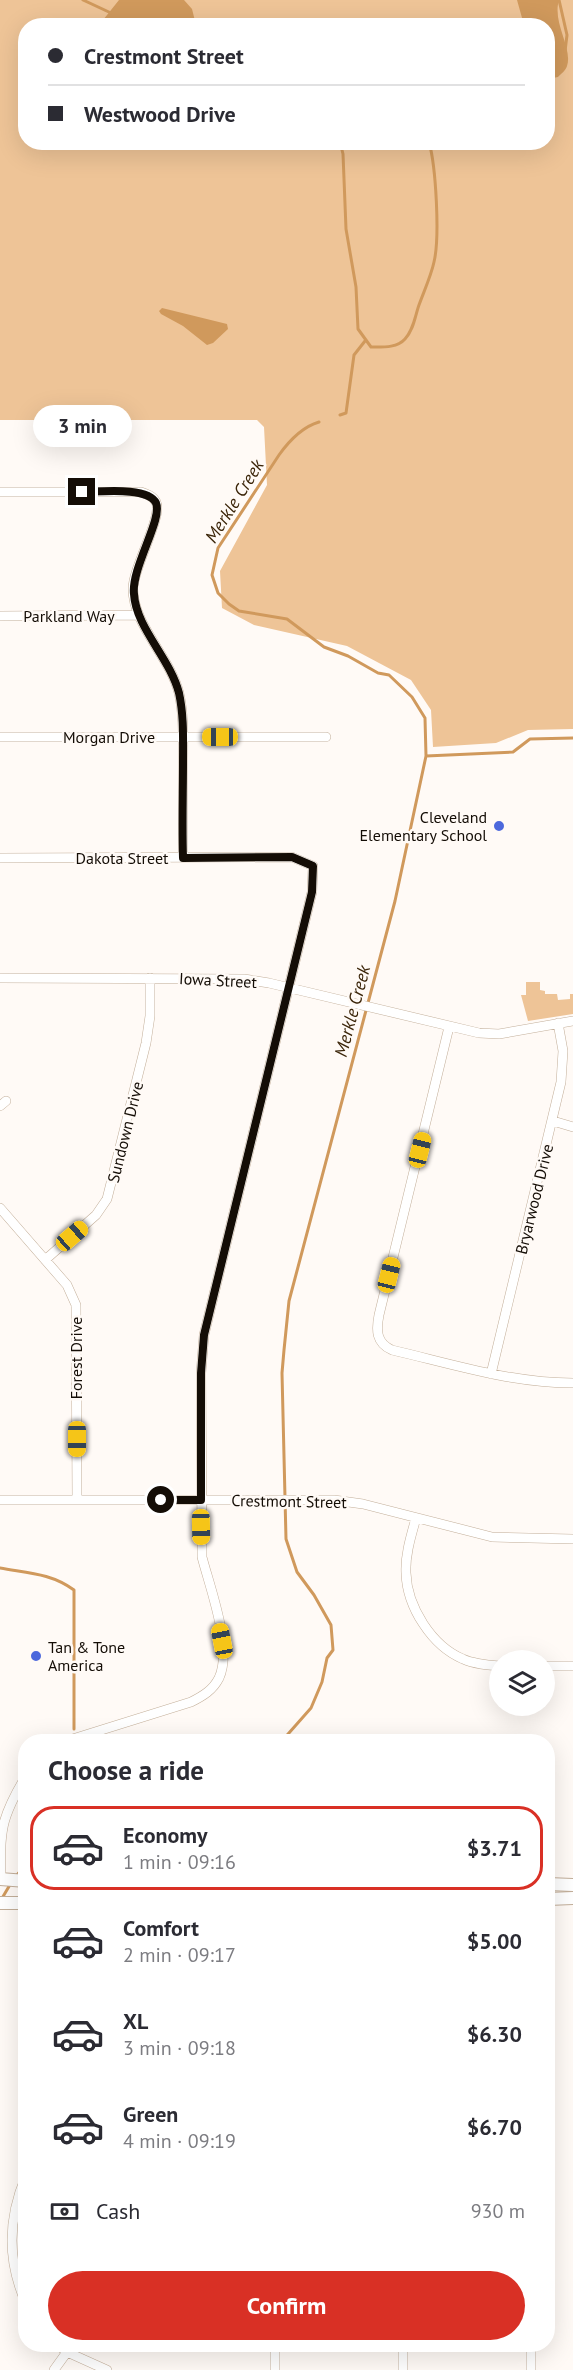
<!DOCTYPE html>
<html lang="en">
<head>
<meta charset="utf-8">
<style>
	:root { --surface:#fff; --page:#f7f7f7; --text:#2b2b33; --muted:#7c7c81; --line:#e1e1e2; --accent:#d93025 }
	body { margin:0; font-family:"PT Sans",sans-serif; background:var(--page); color:var(--text); height:100vh; display:flex; flex-direction:column; font-size:22px; white-space:nowrap }
	* { box-sizing:border-box; margin:0 }
	p { font-size:20px; color:var(--muted) }
	.icon { flex:none; width:33px; height:33px; fill:none; stroke:currentColor; stroke-width:2; stroke-linecap:round; stroke-linejoin:round }
	.map { position:relative; flex:1; overflow:hidden }
	.drawer { position:absolute; left:18px; top:1734px; width:537px; height:618px; display:flex; flex-direction:column; background:var(--surface); border-radius:24px; box-shadow:0 6px 24px #0002 }
	.drawer>* { flex:none }
	.guide { position:absolute; left:18px; top:18px; width:537px; height:132px; border-radius:24px; box-shadow:0 6px 24px #0002; display:grid; align-content:center; height:132px; padding:0 30px; background:var(--surface) }
	.tools { position:absolute; left:489px; top:1650px; display:grid; gap:12px }
	.tools a { display:grid; place-items:center; width:66px; height:66px; border-radius:50%; background:var(--surface); box-shadow:0 6px 24px #0002; font-size:30px }
	.end { position:absolute; width:27px; height:27px; margin:-14px; border:8px solid #140d06; background:#fff; box-shadow:0 0 0 3px #fff }
	.from { border-radius:50% }
	.bubble { position:absolute; height:42px; border-radius:21px; background:var(--surface); box-shadow:0 6px 24px #0002; font-size:20px; font-weight:700; line-height:42px; text-align:center }
	.car { position:absolute; width:18px; height:36px; margin:-18px -9px; border-radius:8px; box-shadow:0 0 4px 2px #0007; background:linear-gradient(#f5c518 24%,#345 0 40%,#f5c518 0 76%,#345 0 86%,#f5c518 0) }
	.guide b { display:flex; align-items:center; gap:21px; height:57px; font-size:22px }
	.guide b+b { border-top:2px solid var(--line) }
	.guide i { width:15px; height:15px; background:var(--text) }
	ul { padding:0; list-style:none }
	li { display:flex; align-items:center; gap:18px; height:84px; margin:0 12px 9px; padding:0 18px; border:3px solid transparent; border-radius:24px }
	li div { flex:1 }
	li b { display:block; font-size:22px }
	li em { font-style:normal; font-weight:700 }
	li.on { border-color:var(--accent) }
	li>.icon { width:54px; height:54px; stroke-width:1.5 }
	h2 { padding:0 30px; font-size:27px; line-height:72px }
	.pay { display:flex; align-items:center; gap:15px; height:66px; padding:0 30px; font-size:22px }
	.pay p { margin-inline-start:auto }
	.primary-button { display:flex; gap:12px; margin-top:auto; padding:12px 30px }
	.primary-button a { flex:1; height:69px; border-radius:36px; background:var(--accent); color:#fff; font-size:24px; font-weight:700; line-height:69px; text-align:center }
	.map>svg:first-child { display:block }
	.green { fill:#eec497; fill-rule:evenodd }
	.water { fill:#d0995c }
	.lines { fill:none; stroke-linecap:round; stroke-linejoin:round }
	.stream { stroke:#d0995c; stroke-width:3 }
	.minor-casing { stroke:#c3af9a; stroke-width:10 }
	.major-casing { stroke:#c3af9a; stroke-width:14 }
	.minor { stroke:#fff; stroke-width:9 }
	.major { stroke:#fff; stroke-width:12 }
	.route { stroke:#140d06; stroke-width:8 }
	.poi-dot { fill:#4c68dc; stroke:#fffaf6; stroke-width:2 }
	.labels { text-anchor:middle; dominant-baseline:central; stroke-width:5; stroke-linejoin:round; paint-order:stroke }
	.street-label { font-size:16px; fill:#140d06; stroke:#fffaf6 }
	.poi-label { font-size:16px; fill:#140d06; stroke:#fffaf6; text-anchor:end }
	.water-label { font-size:18px; font-style:italic; fill:#3b2509; stroke:#fffaf6 }
</style>
</head>
<body>
<div class="map">
<svg width="573" height="2370" viewBox="0 0 573 2370">
	<rect width="100%" height="100%" fill="#fffaf6"/>
	<path class="green" d="M0 0H573V729L528 730 496 743 433 747 431 710 411 680 347 646 254 625 222 608 220 571 267 485 264 427 257 420H0ZM26 26H548V142H26Z
		M526 982H540V990L545 991V994H557L558 1000 570 999V994H573V1014L528 1021 521 995H526Z"/>
	<path class="water" d="M119 0H184L192 9 196 25H99Z
		M517 0H559C552 23 573 48 567 66 566 70 561 74 558 77L548 79V26L524 25Z
		M162 308 227 324 228 329 213 343 207 345 183 326 161 314 159 311Z"/>
	<g class="lines">
		<path class="stream" d="M83 0 111 13
			M559 0 567 35 565 51
			M340 142 343 154 346 229 356 287 358 329 371 347C383 347 397 348 405 339 414 329 415 316 419 305 424 291 431 276 434 262 440 237 436 167 429 142
			M340 415 346 413 354 355 365 341
			M426 756 513 752 530 739 573 738
			M0 1568C27 1573 51 1573 74 1590V1729
			M281 1742 311 1708 322 1682 327 1658 333 1650 331 1625 314 1595 297 1572 286 1539 282 1373 284 1350 289 1301 395 901 426 756 425 718 412 697 389 675 378 673 348 656 324 647 287 619 239 611 229 604 218 593 212 575 218 548 279 455C289 441 302 427 319 422
			M15 1877 26 1865
			M1 1900 11 1883"/>
		<g class="minor-casing">
			<path id="minor" d="M0 492H141C147 494 153 496 156 502 163 517 133 567 133 589 133 625 170 657 179 693 184 715 183 739 183 761 183 793 183 825 183 857
				M0 616 139 615
				M0 737H326
				M0 858 292 857 313 866 312 892 204 1335 201 1373 202 1544V1557C210 1588 233 1648 219 1678 213 1690 203 1696 191 1702L63 1742
				M0 978 244 979 269 983 479 1033 499 1034 573 1021
				M449 1027 379 1315C376 1330 376 1343 392 1350 452 1364 511 1383 573 1383
				M0 1106 6 1101
				M553 1121 573 1127
				M0 1208 67 1285 76 1305 77 1500
				M45 1260 96 1215 107 1199 146 1043 150 1016V978
				M491 1374 561 1082 563 1051 558 1023
				M0 1500H334L363 1504 492 1537 573 1539
				M416 1518C411 1536 405 1555 406 1573 407 1607 432 1646 463 1659 474 1664 487 1665 500 1666
				M544 1666H573
				M1 1879C0 1831 0 1819 26 1776
				M26 2176C8 2218 7 2261 26 2303
				M57 2344 67 2352 107 2370
				M403 2344V2370
				M54 2370 67 2352
				M275 2370V2344
				M531 2370V2344"/>
		</g>
		<g class="major-casing">
			<path id="major" d="M0 1879 26 1881
				M548 1884 573 1885
				M548 1899 573 1898
				M0 1903H26"/>
		</g>
		<use href="#minor" class="minor"/>
		<use href="#major" class="major"/>
	</g>
	<g class="lines">
		<path class="route" d="M82 492C98 492 148 486 156 503 163 519 131 568 134 594 136 628 170 658 179 693 184 716 183 739 183 762 183 793 182 826 183 858L292 857 313 866 312 892 204 1335 201 1373V1500H161"/>
	</g>
	<g class="poi-dot">
		<circle cx="499" cy="826" r="6"/>
		<circle cx="36" cy="1656" r="6"/>
	</g>
	<g class="labels">
		<g class="street-label">
			<text x="69" y="616">Parkland Way</text>
			<text x="109" y="737">Morgan Drive</text>
			<text x="122" y="858">Dakota Street</text>
			<text transform="translate(218 980) rotate(3)">Iowa Street</text>
			<text transform="translate(125 1132) rotate(-76)">Sundown Drive</text>
			<text transform="translate(534 1199) rotate(-76)">Bryarwood Drive</text>
			<text transform="translate(76 1358) rotate(-90)">Forest Drive</text>
			<text transform="translate(289 1501) rotate(1)">Crestmont Street</text>
		</g>
		<g class="poi-label">
			<text x="487" y="817">Cleveland<tspan x="487" dy="18">Elementary School</tspan></text>
			<text x="48" y="1647" text-anchor="start">Tan &amp; Tone<tspan x="48" dy="18">America</tspan></text>
		</g>
		<g class="water-label">
			<text transform="translate(234 501) rotate(-58)">Merkle Creek</text>
			<text transform="translate(352 1011) rotate(-75)">Merkle Creek</text>
		</g>
	</g>
</svg>
<div class="tools">
<a><svg class="icon" aria-label="layers" viewBox="0 0 24 24"><path d="M12 4l9 5-9 5-9-5zM3 14l9 5 9-5"/></svg></a>
</div>
<i class="end from" style="left:161px;top:1500px"></i>
<i class="end" style="left:82px;top:492px"></i>
<div class="bubble" style="left:33px;top:405px;width:99px">3 min</div>
<i class="car" style="left:220px;top:737px;rotate:270deg"></i>
<i class="car" style="left:420px;top:1150px;rotate:14deg"></i>
<i class="car" style="left:72px;top:1236px;rotate:49deg"></i>
<i class="car" style="left:389px;top:1275px;rotate:14deg"></i>
<i class="car" style="left:77px;top:1439px;rotate:180deg"></i>
<i class="car" style="left:201px;top:1527px;rotate:179deg"></i>
<i class="car" style="left:222px;top:1641px;rotate:349deg"></i>
<div class="guide">
<b><i class="from"></i>Crestmont Street</b>
<b><i></i>Westwood Drive</b>
</div>
<section class="drawer">
<h2>Choose a ride</h2>
<ul>
<li class="on"><svg class="icon" aria-label="car" viewBox="0 0 24 24"><path d="M5 17H2v-5l4-1 3-4h7l3 4 3 1v5h-3M9 17h6M6 11h13"/><circle cx="7" cy="17" r="2"/><circle cx="17" cy="17" r="2"/></svg><div><b>Economy</b><p>1 min · 09:16</p></div><em>$3.71</em></li>
<li><svg class="icon" aria-label="car" viewBox="0 0 24 24"><path d="M5 17H2v-5l4-1 3-4h7l3 4 3 1v5h-3M9 17h6M6 11h13"/><circle cx="7" cy="17" r="2"/><circle cx="17" cy="17" r="2"/></svg><div><b>Comfort</b><p>2 min · 09:17</p></div><em>$5.00</em></li>
<li><svg class="icon" aria-label="car" viewBox="0 0 24 24"><path d="M5 17H2v-5l4-1 3-4h7l3 4 3 1v5h-3M9 17h6M6 11h13"/><circle cx="7" cy="17" r="2"/><circle cx="17" cy="17" r="2"/></svg><div><b>XL</b><p>3 min · 09:18</p></div><em>$6.30</em></li>
<li><svg class="icon" aria-label="car" viewBox="0 0 24 24"><path d="M5 17H2v-5l4-1 3-4h7l3 4 3 1v5h-3M9 17h6M6 11h13"/><circle cx="7" cy="17" r="2"/><circle cx="17" cy="17" r="2"/></svg><div><b>Green</b><p>4 min · 09:19</p></div><em>$6.70</em></li>
</ul>
<div class="pay"><svg class="icon" aria-label="cash" viewBox="0 0 24 24"><path d="M3 7h18v10H3z"/><circle cx="12" cy="12" r="2"/></svg>Cash<p>930 m</p></div>
<div class="primary-button"><a>Confirm</a></div>
</section>
</div>
</body>
</html>
